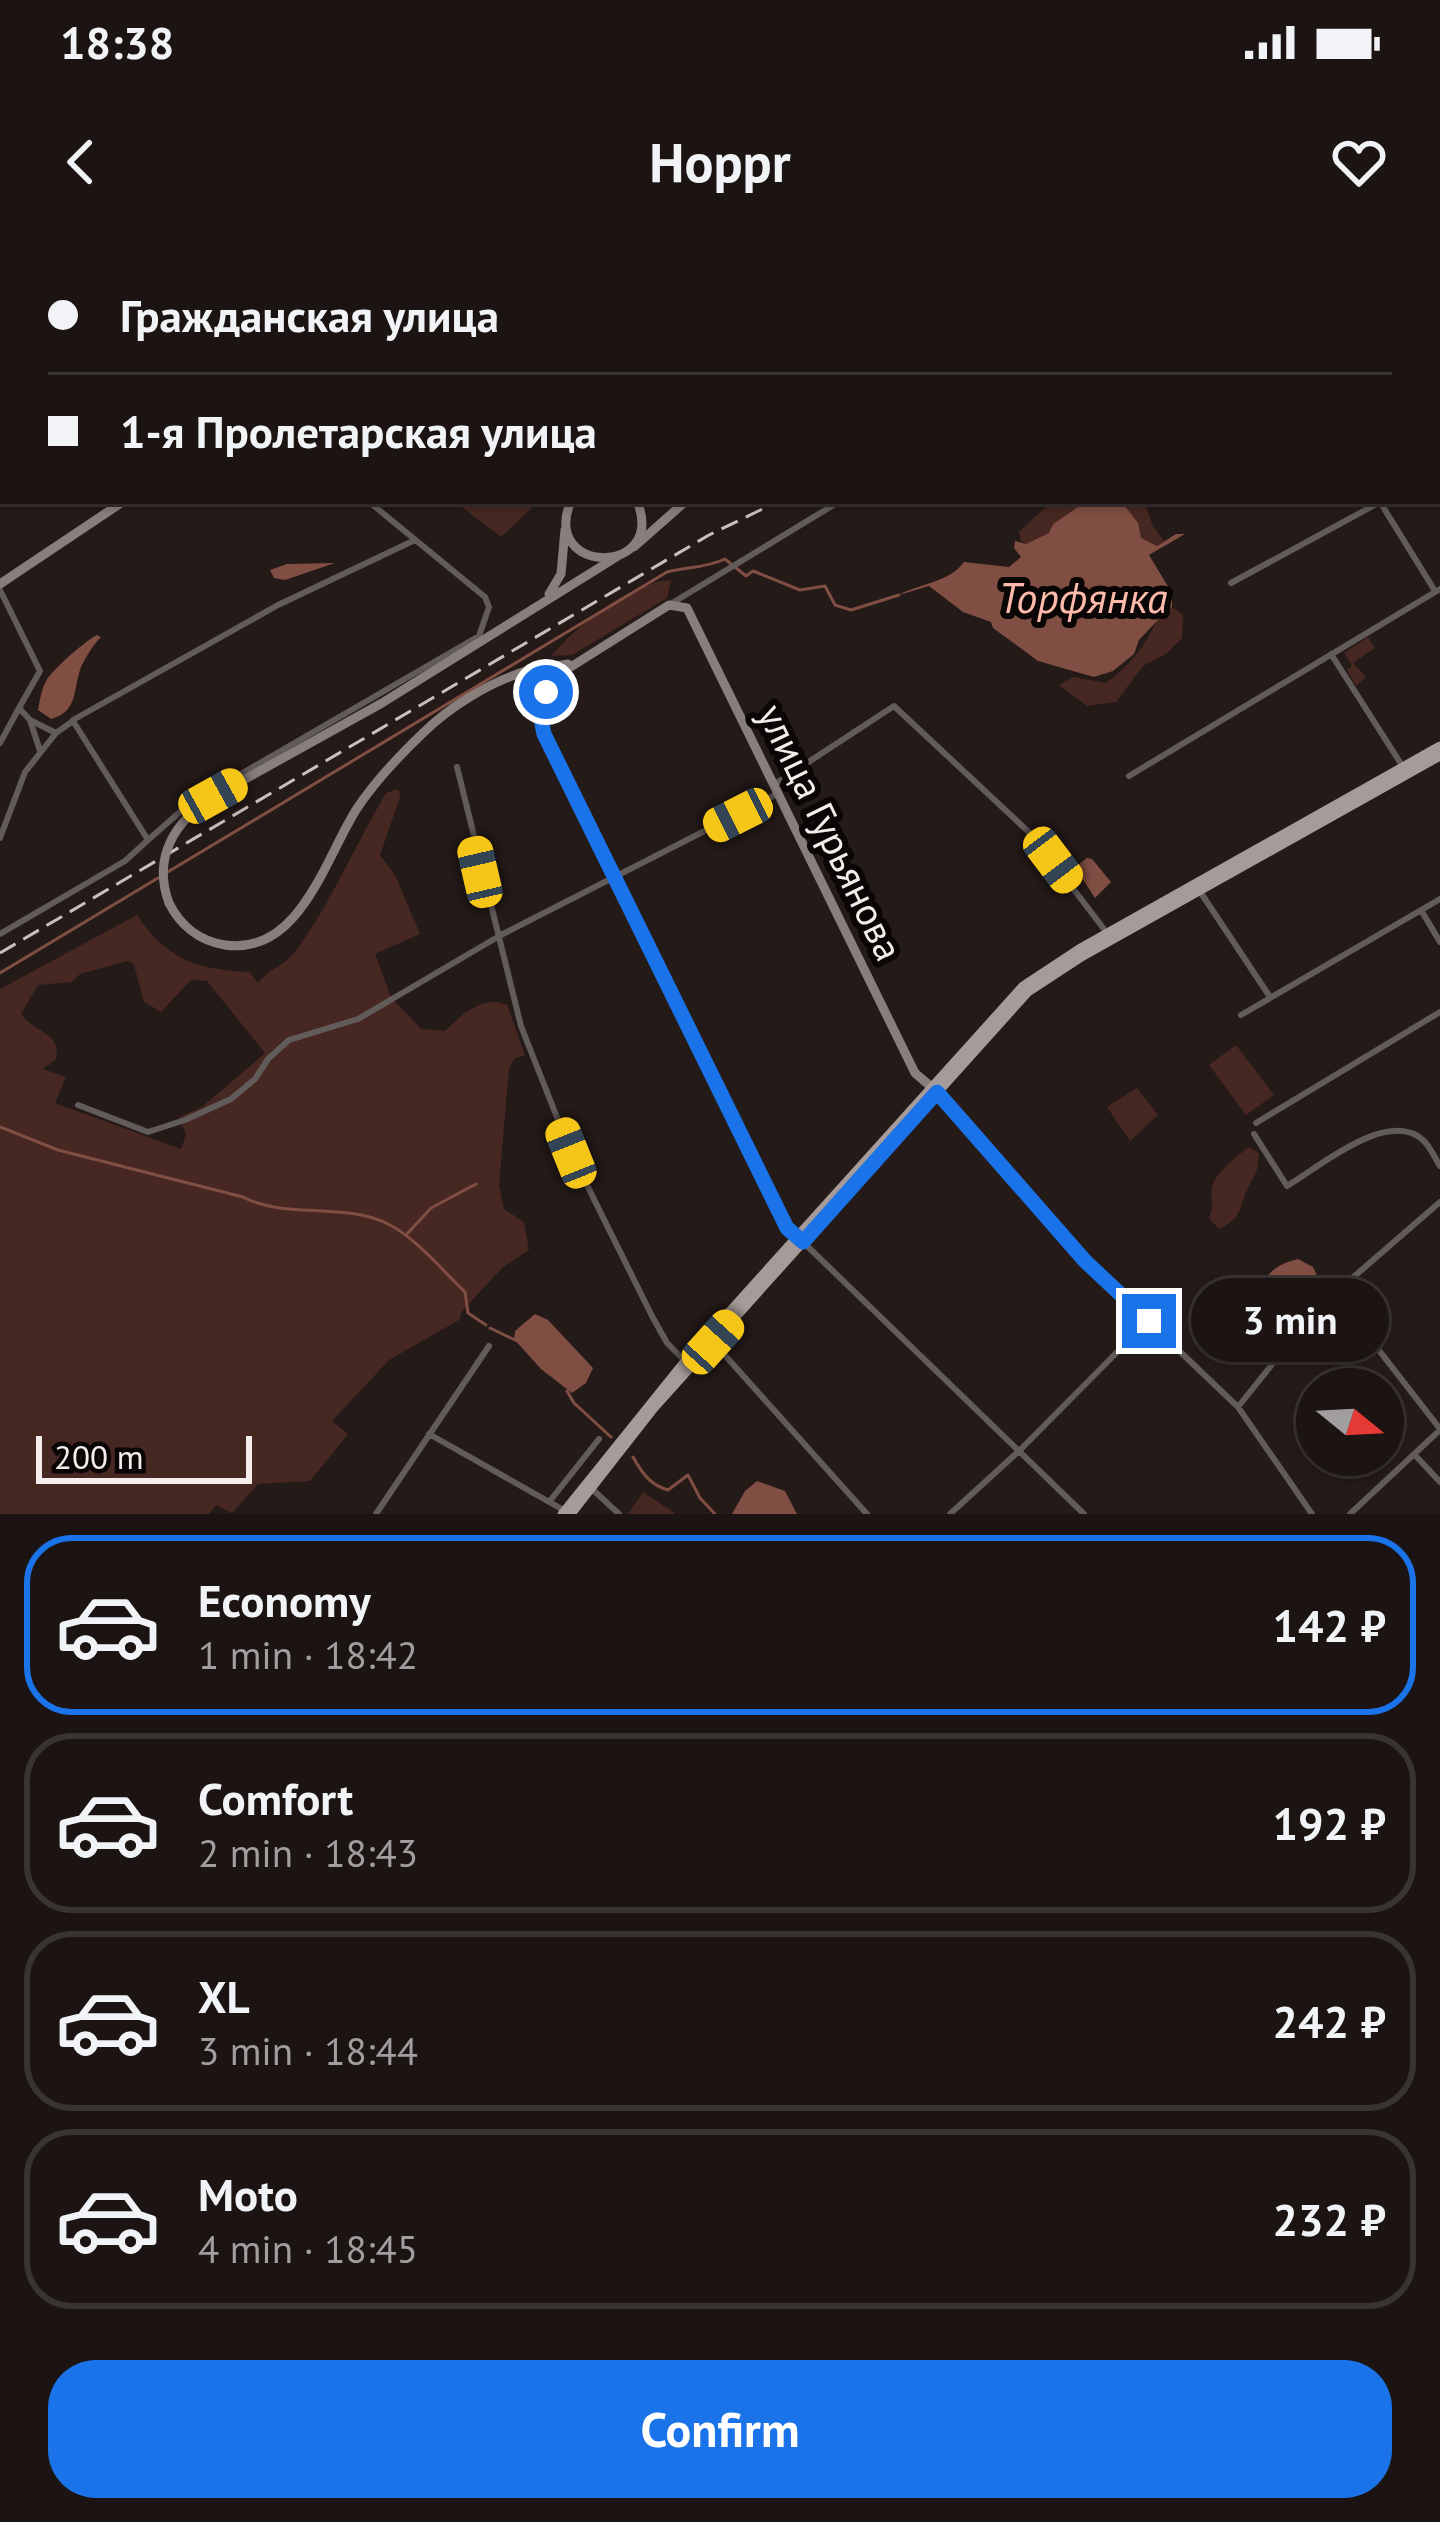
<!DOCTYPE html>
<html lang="en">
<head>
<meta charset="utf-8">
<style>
	:root { --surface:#1b1412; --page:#282120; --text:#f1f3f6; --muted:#a09e9f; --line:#393332; --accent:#1a73e8 }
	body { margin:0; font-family:"PT Sans",sans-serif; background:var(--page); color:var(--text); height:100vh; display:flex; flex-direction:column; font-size:45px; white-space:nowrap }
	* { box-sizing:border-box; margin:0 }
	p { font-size:39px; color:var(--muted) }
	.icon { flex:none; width:66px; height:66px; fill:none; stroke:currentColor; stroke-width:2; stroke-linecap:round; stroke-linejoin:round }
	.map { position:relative; height:1274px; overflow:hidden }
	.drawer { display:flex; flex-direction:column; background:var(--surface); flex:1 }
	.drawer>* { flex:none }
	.banner { position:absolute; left:0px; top:0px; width:1440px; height:264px; box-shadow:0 3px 9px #0004,0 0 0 3px var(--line); display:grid; align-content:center; height:264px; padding:0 48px; background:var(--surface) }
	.needle { width:78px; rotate:108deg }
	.fabs { position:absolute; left:1296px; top:1128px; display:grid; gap:24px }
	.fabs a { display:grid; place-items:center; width:108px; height:108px; border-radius:50%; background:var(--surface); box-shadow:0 3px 9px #0004,0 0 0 3px var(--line); font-size:60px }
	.scale { position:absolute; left:36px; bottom:30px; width:216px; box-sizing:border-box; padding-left:12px; border:6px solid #f4edeb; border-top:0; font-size:33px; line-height:42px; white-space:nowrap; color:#f4edeb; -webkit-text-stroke:9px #0a0606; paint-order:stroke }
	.end { position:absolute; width:54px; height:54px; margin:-27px; border:15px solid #1a73e8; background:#fff; box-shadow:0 0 0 6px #fff }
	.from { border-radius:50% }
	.bubble { position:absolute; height:84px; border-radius:42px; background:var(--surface); box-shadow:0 3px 9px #0004,0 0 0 3px var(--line); font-size:39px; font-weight:600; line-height:84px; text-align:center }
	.car { position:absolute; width:36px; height:72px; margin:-36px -18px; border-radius:15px; box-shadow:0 0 9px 3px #0007; background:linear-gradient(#f5c518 24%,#345 0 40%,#f5c518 0 76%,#345 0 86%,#f5c518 0) }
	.banner b { display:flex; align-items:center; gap:42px; height:114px; font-size:45px }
	.banner b+b { border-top:3px solid var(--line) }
	.banner i { width:30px; height:30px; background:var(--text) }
	ul { padding:21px 0 0; list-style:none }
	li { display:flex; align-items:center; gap:36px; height:180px; margin:0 24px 18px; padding:0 24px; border:6px solid var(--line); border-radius:48px }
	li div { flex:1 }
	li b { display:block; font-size:45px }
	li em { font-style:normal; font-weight:600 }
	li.current { border-color:var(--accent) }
	li>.icon { width:108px; height:108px; stroke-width:1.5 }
	.button { display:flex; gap:24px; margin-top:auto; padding:24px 48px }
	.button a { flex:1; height:138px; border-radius:48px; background:var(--accent); color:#fff; font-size:48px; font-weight:600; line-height:138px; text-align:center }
	.status { display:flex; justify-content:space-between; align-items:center; height:84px; padding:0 60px; background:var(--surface); direction:ltr }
	.status svg { height:33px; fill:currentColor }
	header { display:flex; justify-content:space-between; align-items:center; height:156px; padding:0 48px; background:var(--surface); font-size:54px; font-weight:600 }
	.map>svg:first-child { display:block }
	.green { fill:#472721; fill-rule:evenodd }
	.water { fill:#814e43 }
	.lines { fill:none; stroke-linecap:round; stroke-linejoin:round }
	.stream { stroke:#814e43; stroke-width:3 }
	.street { stroke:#615b5a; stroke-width:6 }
	.secondary { stroke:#887f7d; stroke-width:9 }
	.primary { stroke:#a69b98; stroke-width:9 }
	.rail { stroke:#c8c0be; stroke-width:3; stroke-dasharray:18 9; stroke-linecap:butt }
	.secondary-bridge { stroke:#887f7d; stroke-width:9 }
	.route { stroke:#1a73e8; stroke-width:15 }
	.labels { text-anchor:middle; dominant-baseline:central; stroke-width:12; stroke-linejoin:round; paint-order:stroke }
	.street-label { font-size:39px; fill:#f4edeb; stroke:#0a0606 }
	.water-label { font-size:42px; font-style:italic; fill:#febaab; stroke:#0a0606 }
</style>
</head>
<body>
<div class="status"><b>18:38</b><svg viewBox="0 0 49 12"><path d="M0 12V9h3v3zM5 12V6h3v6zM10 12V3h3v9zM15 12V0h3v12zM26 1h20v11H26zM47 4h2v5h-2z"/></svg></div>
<header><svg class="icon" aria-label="back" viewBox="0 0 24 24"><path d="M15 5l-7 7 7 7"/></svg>Hoppr<svg class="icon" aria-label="heart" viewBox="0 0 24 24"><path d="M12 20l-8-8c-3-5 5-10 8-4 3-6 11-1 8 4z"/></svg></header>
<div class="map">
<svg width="1440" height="1274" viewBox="0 0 1440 1274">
	<rect width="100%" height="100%" fill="#241a18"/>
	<path class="green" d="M0 0 76 3H3L0 139Z
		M454 261H539L501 297Z
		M1052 261H1088L1053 284 1050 293 1026 304 1021 301 1019 292Z
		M1121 261H1144L1153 286 1164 301 1157 306 1141 298Z
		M671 340 667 358 572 415 551 416C579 384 628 343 671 340Z
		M1172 367 1183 375 1182 398 1166 414 1143 426 1116 462 1087 466 1059 445 1073 437 1106 443C1130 426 1153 398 1160 369Z
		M1368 397 1375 408 1353 423 1366 437 1356 446 1347 430 1352 425 1344 413Z
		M397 549 401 554 380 615 395 635 420 694 375 714 391 757 421 789 445 791C461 775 484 754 507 765L525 815 514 819 509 828 499 945 504 969 524 982 529 1010 503 1027 462 1071 459 1080 389 1120 332 1181 348 1194 310 1241 258 1244 232 1273 216 1265 209 1274H0V749L137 675C166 719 198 730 250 732L258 743C268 729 284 726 294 713 331 664 355 605 386 553ZM128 721 134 725 144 762 161 772 191 740 207 741 265 813 202 867 179 877 186 895 181 909 55 863 66 837 43 829 56 819C62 792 34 793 21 774L38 745 72 742 80 734Z
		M1236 805 1274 855 1246 875 1209 825Z
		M1137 848 1158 875 1130 901 1107 867Z
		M1249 907 1259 913C1257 936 1256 932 1247 950 1238 970 1243 977 1219 989L1209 978C1215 965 1210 959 1212 947 1215 933 1238 915 1249 907Z
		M643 1252 676 1274H628Z"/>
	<path class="water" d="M1087 261H1121L1138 283 1141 298 1157 306 1176 294H1185L1149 315 1172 353V367L1160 369 1157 381 1139 400 1134 414 1113 431 1094 437 1038 421 993 388 991 382 963 372 929 346 899 355C917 344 949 343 964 322L1009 327 1021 317 1014 308 1015 301 1026 304 1049 293 1053 284Z
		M335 323 285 340 274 338 270 330 287 324Z
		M97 395 101 397C93 405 83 421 80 430 73 452 77 472 51 479L38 470C40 461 41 450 46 441 53 429 85 401 97 395Z
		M1087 618 1092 619 1111 642 1095 658 1077 630 1078 625Z
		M1298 1019 1313 1027 1319 1040C1311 1062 1299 1084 1274 1084L1262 1077C1257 1045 1265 1027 1298 1019Z
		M535 1074 548 1080 593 1128 586 1143 572 1153 541 1129 514 1099 515 1091Z
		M757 1241 785 1251 797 1274H732L745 1251Z"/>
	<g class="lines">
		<path class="stream" d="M166 633 667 332C687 327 706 328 725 319L746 336 753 331 800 350 825 346 835 365 851 370 899 355
			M0 733 158 638
			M0 887 58 910 243 957C283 979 344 962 388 984 416 998 442 1030 465 1052L468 1073 486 1085
			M406 995 431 968 476 944
			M490 1088 517 1101
			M567 1151 574 1163 611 1197
			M633 1217C642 1233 650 1245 668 1250L688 1235 700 1258 715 1274"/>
		<path class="street" d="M91 0 93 3
			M544 3 565 0
			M1275 3 1280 0
			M1437 62 1440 61
			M0 150 3 148
			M1437 227 1440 225
			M1380 262 1435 351
			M1231 343 1382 261
			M0 350 40 431 19 468 30 480 56 493 73 481 148 600 125 621 0 694
			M669 365 840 261
			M1331 414 1403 527
			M30 480 40 511
			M73 480 278 365 415 300
			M0 503 19 468
			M457 527 521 786 571 913 652 1076 667 1103 685 1121
			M1129 536 1440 349
			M775 544 894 466 1033 596 1107 693
			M0 598 25 532 56 493
			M148 600 189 564 479 396 489 367 485 357 368 261
			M1199 650 1270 757
			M1421 670 1440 702
			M1241 775 1440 659
			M938 852 1085 1021 1238 1167 1312 1274
			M78 865 148 892 185 880 231 859 255 839 268 819 289 800 358 779 501 695 779 553
			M1256 883 1440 772
			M1254 894 1287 946C1319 927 1389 867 1424 901 1430 907 1435 918 1440 926
			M803 1002 1084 1274
			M1336 1055 1440 1189
			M714 1103 867 1274
			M1238 1167 1298 1092 1342 1047 1440 962
			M429 1194 567 1272
			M1414 1214 1440 1242
			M591 1248 619 1274
			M549 1262 599 1199
			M376 1274 489 1106
			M950 1274 1020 1210 1149 1080
			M1350 1274 1440 1190"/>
		<path class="secondary" d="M360 0 361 3
			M888 0V3
			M571 261C539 336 668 337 637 261
			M634 307 686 261
			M0 344 124 261
			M549 354 561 334 565 290
			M518 434 535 444 541 459
			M213 557 382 463 618 316
			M169 663C180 685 199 701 225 705 299 716 325 619 356 570 374 542 398 517 422 494 449 467 487 444 523 432 537 427 553 427 568 424
			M799 998 783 983 544 494C539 469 543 455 558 435L669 365 687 368 915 833 936 851"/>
		<path class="primary" d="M562 1274 685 1121 1023 746 1079 709 1440 506
			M571 1274 654 1168 1028 752 1083 716 1440 516"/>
		<path class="rail" d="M1191 3 1196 0
			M1217 3 1222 0
			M0 713 709 295 779 261"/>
		<path class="secondary-bridge" d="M169 663C152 617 175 581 213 557"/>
	</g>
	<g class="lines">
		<path class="route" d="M546 452 540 473 544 494 787 988 803 1002 937 852 1085 1021 1149 1081"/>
	</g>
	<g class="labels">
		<g class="street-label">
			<text transform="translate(831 592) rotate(64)">улица Гурьянова</text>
		</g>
		<g class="water-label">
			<text x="1083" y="357">Торфянка</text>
		</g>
	</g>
</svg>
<div class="fabs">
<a><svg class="needle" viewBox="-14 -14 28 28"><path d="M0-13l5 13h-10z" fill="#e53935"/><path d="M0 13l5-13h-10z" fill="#a09e9f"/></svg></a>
</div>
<div class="scale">200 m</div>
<i class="end from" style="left:546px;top:452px"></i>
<i class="end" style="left:1149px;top:1081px"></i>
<div class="bubble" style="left:1191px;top:1038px;width:198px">3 min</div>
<i class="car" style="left:213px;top:556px;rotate:61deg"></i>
<i class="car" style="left:738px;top:575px;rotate:243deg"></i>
<i class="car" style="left:1053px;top:620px;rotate:143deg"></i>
<i class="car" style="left:480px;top:632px;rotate:347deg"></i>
<i class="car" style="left:571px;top:913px;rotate:338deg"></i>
<i class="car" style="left:713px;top:1102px;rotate:42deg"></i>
<div class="banner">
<b><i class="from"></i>Гражданская улица</b>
<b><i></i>1-я Пролетарская улица</b>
</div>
</div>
<section class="drawer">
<ul>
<li class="current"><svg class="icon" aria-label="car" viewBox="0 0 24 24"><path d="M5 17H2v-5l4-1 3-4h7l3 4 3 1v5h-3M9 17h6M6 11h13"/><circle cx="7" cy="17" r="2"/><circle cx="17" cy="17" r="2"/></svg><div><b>Economy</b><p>1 min · 18:42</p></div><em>142 ₽</em></li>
<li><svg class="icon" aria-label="car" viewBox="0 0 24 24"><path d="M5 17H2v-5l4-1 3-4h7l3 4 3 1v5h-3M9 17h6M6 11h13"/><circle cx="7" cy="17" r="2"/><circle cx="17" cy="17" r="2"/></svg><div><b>Comfort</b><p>2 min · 18:43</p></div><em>192 ₽</em></li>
<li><svg class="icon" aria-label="car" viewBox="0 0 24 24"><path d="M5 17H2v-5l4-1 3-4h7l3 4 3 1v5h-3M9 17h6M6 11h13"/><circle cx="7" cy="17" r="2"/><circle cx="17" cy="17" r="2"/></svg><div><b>XL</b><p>3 min · 18:44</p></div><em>242 ₽</em></li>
<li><svg class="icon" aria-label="car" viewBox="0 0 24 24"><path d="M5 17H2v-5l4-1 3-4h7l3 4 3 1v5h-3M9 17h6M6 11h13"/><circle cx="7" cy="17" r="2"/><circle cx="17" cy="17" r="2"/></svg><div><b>Moto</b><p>4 min · 18:45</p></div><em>232 ₽</em></li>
</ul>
<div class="button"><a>Confirm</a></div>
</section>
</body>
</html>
